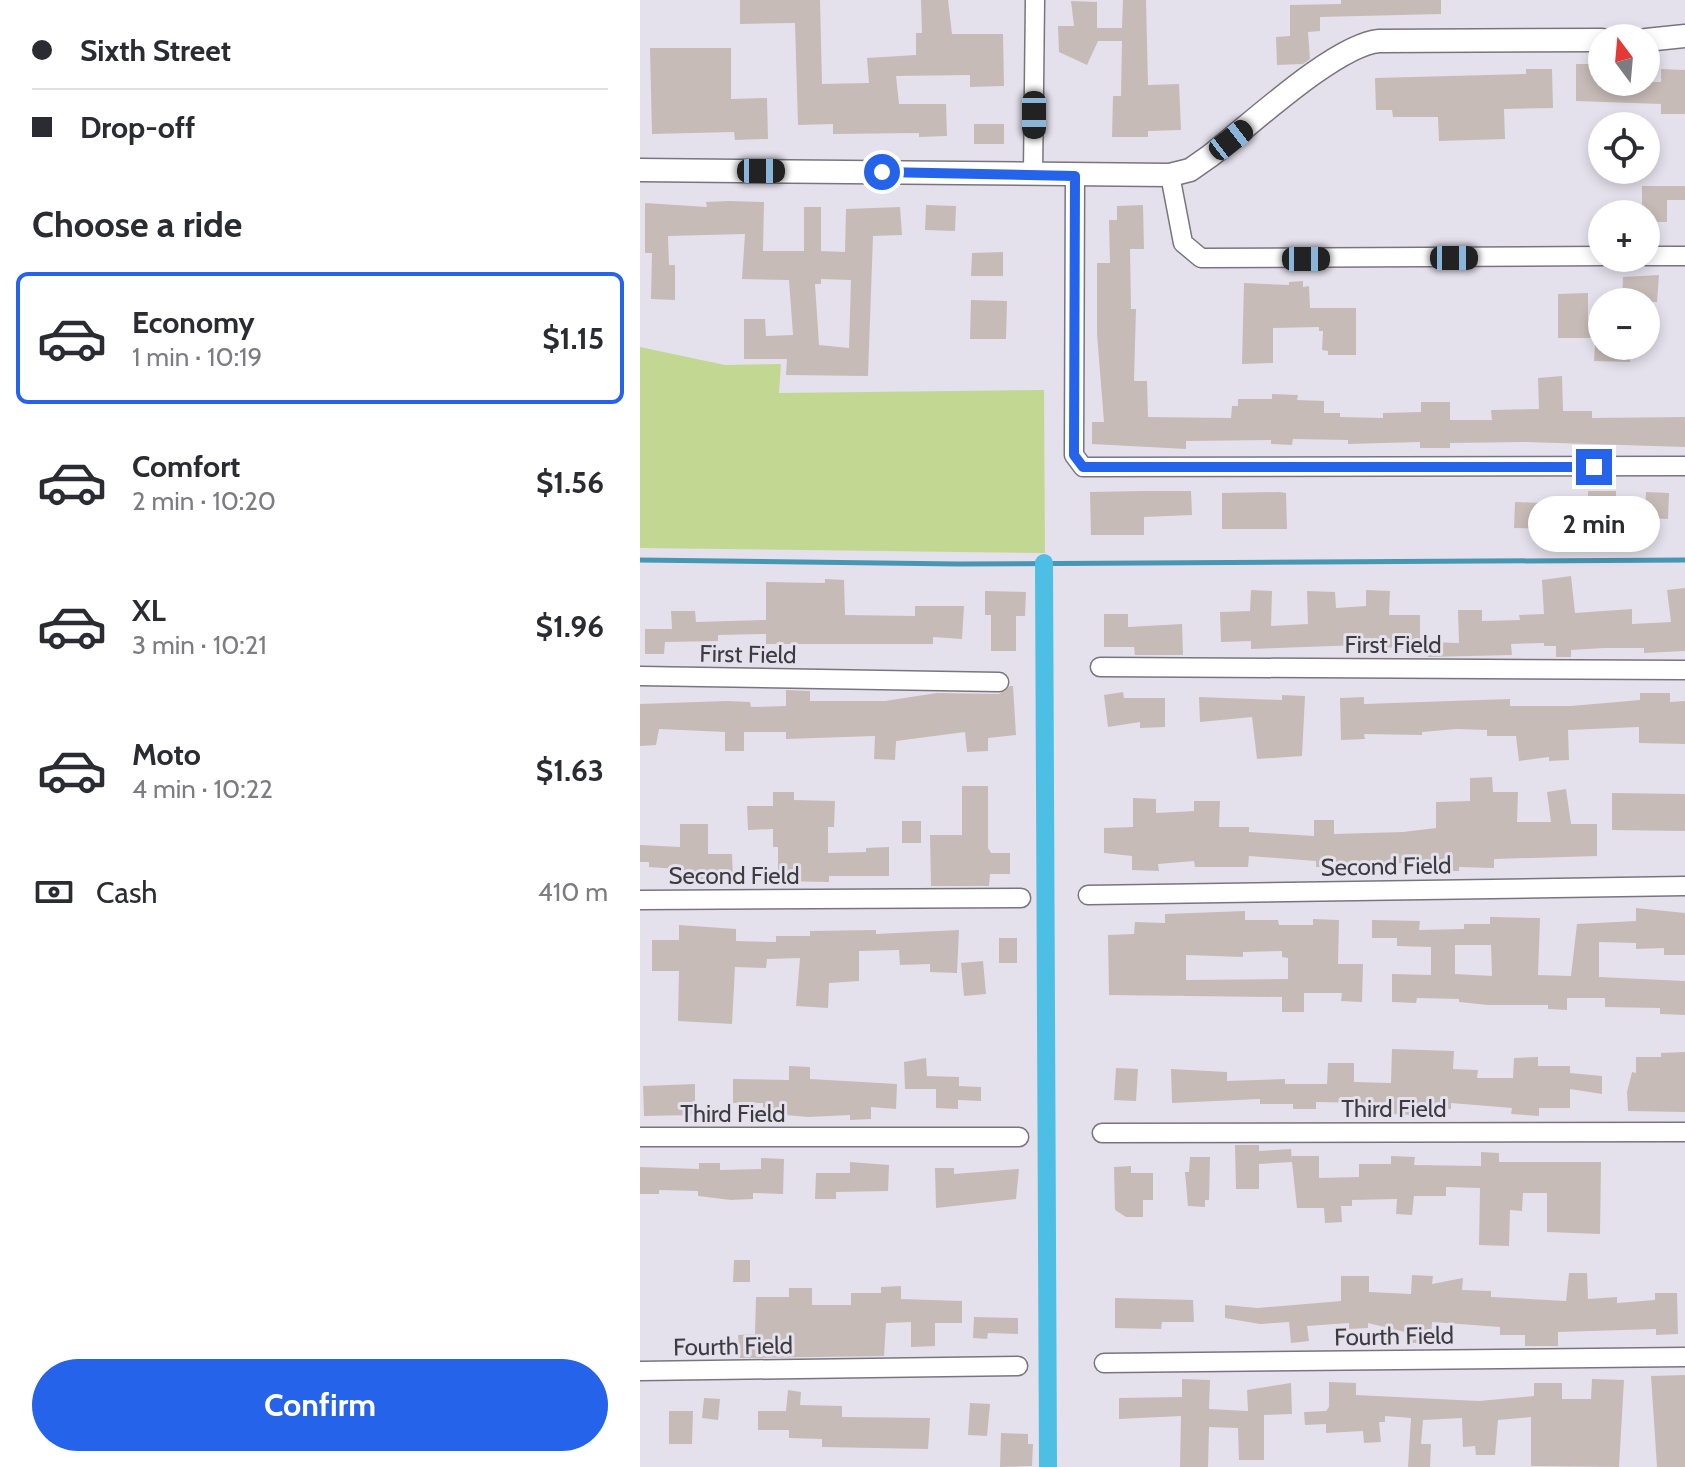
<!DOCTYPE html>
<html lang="en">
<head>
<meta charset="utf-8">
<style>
	:root { --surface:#fff; --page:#f7f7f7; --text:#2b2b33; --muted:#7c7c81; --line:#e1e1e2; --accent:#2563eb }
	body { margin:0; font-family:Cabin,sans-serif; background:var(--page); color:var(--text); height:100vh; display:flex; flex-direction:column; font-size:30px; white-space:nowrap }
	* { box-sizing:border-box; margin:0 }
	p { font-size:26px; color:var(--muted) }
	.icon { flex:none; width:44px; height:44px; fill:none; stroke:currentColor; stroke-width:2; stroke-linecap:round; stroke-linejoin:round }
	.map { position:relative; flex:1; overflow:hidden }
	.drawer { display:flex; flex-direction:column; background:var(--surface); width:640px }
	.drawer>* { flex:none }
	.banner { display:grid; align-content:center; height:176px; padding:0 32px; background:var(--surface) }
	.needle { width:52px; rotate:344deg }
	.tools { position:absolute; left:948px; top:24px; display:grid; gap:16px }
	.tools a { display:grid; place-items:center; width:72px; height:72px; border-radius:50%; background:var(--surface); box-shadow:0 4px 12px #0003; font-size:40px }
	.end { position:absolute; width:36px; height:36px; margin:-18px; border:10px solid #2563eb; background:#fff; box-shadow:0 0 0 4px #fff }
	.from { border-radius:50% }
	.bubble { position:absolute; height:56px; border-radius:28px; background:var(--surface); box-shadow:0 4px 12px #0003; font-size:26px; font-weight:700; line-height:56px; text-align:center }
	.car { position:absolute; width:24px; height:48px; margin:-24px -12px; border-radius:10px; box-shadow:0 0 6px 2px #0007; background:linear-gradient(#222 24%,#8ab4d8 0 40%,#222 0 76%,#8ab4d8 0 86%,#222 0) }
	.banner b { display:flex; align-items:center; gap:28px; height:76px; font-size:30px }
	.banner b+b { border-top:2px solid var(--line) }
	.banner i { width:20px; height:20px; background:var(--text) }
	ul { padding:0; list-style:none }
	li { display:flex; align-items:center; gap:24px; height:132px; margin:0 16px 12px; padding:0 16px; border:4px solid transparent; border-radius:12px }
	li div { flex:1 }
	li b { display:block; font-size:30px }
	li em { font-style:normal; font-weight:700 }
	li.current { border-color:var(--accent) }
	li>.icon { width:72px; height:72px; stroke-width:1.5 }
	h2 { padding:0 32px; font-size:36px; line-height:96px }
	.pay { display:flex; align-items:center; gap:20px; height:88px; padding:0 32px; font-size:30px }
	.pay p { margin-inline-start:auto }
	.button { display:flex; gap:16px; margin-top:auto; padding:16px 32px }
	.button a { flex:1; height:92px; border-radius:48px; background:var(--accent); color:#fff; font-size:32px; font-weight:700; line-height:92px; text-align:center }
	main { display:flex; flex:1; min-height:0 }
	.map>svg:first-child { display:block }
	.green { fill:#c2d892 }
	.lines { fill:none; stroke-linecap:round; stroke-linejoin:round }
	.stream { stroke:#4897b2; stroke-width:5 }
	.canal { stroke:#4dbee4; stroke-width:18 }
	.building { fill:#c7bbb7; fill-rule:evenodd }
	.minor-casing { stroke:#78757f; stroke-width:21 }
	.tertiary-casing { stroke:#78757f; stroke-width:25 }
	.minor { stroke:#fff; stroke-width:18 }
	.tertiary { stroke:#fff; stroke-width:22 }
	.route { stroke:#2563eb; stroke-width:10 }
	.labels { text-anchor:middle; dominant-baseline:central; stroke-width:6; stroke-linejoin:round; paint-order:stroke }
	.street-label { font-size:24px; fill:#3c3b3f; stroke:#e4e1ec }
</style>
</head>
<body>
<main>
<section class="drawer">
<div class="banner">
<b><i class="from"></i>Sixth Street</b>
<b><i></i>Drop-off</b>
</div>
<h2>Choose a ride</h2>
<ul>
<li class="current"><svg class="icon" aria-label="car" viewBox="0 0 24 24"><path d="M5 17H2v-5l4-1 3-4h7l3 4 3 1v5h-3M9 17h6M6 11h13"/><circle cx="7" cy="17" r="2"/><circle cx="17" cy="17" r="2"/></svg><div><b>Economy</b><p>1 min · 10:19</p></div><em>$1.15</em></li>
<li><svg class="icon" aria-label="car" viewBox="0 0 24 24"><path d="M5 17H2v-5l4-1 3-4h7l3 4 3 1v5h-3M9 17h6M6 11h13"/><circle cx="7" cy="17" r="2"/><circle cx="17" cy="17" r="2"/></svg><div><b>Comfort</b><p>2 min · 10:20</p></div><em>$1.56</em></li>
<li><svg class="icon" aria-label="car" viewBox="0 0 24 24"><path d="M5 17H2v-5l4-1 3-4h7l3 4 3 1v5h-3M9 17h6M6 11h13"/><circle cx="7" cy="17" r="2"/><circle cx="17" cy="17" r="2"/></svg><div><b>XL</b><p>3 min · 10:21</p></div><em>$1.96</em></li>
<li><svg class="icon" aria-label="car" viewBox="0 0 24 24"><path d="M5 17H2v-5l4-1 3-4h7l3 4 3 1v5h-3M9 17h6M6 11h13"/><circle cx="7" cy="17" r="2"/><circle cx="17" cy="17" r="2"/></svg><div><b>Moto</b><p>4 min · 10:22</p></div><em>$1.63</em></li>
</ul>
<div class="pay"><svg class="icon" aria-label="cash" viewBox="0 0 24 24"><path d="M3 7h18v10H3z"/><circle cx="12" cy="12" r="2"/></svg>Cash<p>410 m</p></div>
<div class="button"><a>Confirm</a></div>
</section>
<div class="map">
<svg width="1045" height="1467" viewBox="0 0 1045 1467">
	<rect width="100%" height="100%" fill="#e4e1ec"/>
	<path class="green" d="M0 347 85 365 141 364 139 393 404 390 405 553 0 548Z"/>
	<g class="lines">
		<path class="stream" d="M0 560 318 564 1045 560"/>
		<path class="canal" d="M404 563 408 1467"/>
	</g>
	<path class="building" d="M100 0H180L182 84 229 83 227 58 276 55V33H282L281 0H308L312 34H363L364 86 330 87V75L256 76 259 104H306L307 136 279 137V133L193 134V124L158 125 155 23 100 24Z
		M483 0H506L508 85 539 84 541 130 508 131V137H472L473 96H481L482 41H458L447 65 419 52 418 26H434L431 1 457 2V28H482Z
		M701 0H801V14L680 17V31L668 32 670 59 663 64 637 65 636 37 650 36V5L701 4Z
		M10 48H91V99L127 98 128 139 95 140 94 132 12 134Z
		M936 64H962V82H1021V69L1045 70V114H1021V104L936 101Z
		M886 69H912L913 108 864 109 865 139 799 141 798 117H753L752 110H736L735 78 886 74Z
		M334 124H364V144H334Z
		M1002 186H1045V200H1027V222H1006V214H1002Z
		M88 201 124 202 123 251H164V207H181V251L205 252 206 209 260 207 262 235 233 236 228 376 146 375 147 359H104V319H125L126 336 153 335 149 280 102 279 105 234 28 236 29 265H35V300L11 299 12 253H5V203L67 207 66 202ZM181 279 211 280 209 348 179 345 175 284H181Z
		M286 205 316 206 315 231 285 230Z
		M503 205 504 249H490L491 309H496L494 381H507L508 417 591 418 592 406H598V399H632V394L658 395 657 400 684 401V413H700V417L743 418V413L781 412V402H810V420H852L851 410 899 409 898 378 922 376 923 411H952V418L1045 417V447L886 442 810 443V448H780V442L708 444V440L653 439 652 445 631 444V440L546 441V449L452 444V422H464L457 334V263H470L469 220H477V206Z
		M363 252V276H331L332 253Z
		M1019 275 1017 302H982L983 277Z
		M663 281V287L669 286 670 308H716V355H688V351L682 350 683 331H679V327L633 328V363L602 364 604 283 649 285V282Z
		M948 293V318H962V338H918V294Z
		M331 300 367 301 366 339H330Z
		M955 346H990V362L954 361Z
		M503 491H551L552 515 504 517V535H451L450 492Z
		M948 491H976V523L929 522 932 541 912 543 910 529 874 528 875 502 901 503 900 515 948 510Z
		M639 492 646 493 647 529H582V493Z
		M1006 492 1029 493 1028 519 1005 518Z
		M931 576 935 613 992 609V624L1031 622 1027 590 1045 588V651L1004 653V648H964L931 650V657H916V646H904V643L871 644 872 655 788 657 789 642 819 643 818 610H842V621L880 620 879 615 904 614 902 580Z
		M185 579 204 580 205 615 275 616V606H324L322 639 293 637V644H126V634L78 635V641L25 642 24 654H5V629H32L31 611H55L56 622 126 620V582L185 583Z
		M611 590 632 591 631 626 668 624 667 591 695 592 696 608 726 606V590L750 591 749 615H780V650L721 645 611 649V641L581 642 580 612 610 611Z
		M345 591 386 592 385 616H376V651H351V615H345Z
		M464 614H488V627L542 624 543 655H495L494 647H464Z
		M370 686H373L376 735 348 738V751L327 752 325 732 256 741 255 760 234 759 235 736 146 739V732H104V751H85V732L19 729 16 745 0 746V704L86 701 110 702 111 707 146 706V690L170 691V701H245L297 693 359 694Z
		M483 692 484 698H525V727L500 728V722L468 727 464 695Z
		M1000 693H1030V702L1045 701V744L999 743V727L928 730 929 760 909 761V757L879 761 876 736H847V730L816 729 782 732V735L724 734 725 739 701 740 700 698 724 697V704L870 699V706H931L1000 700Z
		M642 695 665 696 662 756 617 759 612 717 560 722 559 697 642 700Z
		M852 777 853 792H878L877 822H911L907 792 926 789 931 824H957V856L854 859V868L819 867V871H797V866L765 868 764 863 676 867V861L609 856 608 867H555L554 861 518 864 519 871 492 870V856L464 853V828L493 827V798L516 799V813L554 811V801H580L579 827H609V832L674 836V820H694V834L763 832 796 828V802L830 801V778Z
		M322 786H348V848L351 853H370V874H350L349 886H291L290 835H322Z
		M133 792H154V800L195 801 194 827H188V853L226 852V848L249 847V876H189V882L138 881V847H133V829L108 830 107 806H133Z
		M972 793 1045 794V831L972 830Z
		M262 821H281V843H262Z
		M40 824H68V854H92L93 879H58V884H38V869L9 867V862H0V845L40 847Z
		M996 908 1045 913V955H1024V948L996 949V943L959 942V977L1045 981V1015L1020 1014V1008L965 1007V998H927V1010L908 1009V1005H848L819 1002V999L777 998 776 1003 752 1002V974L791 975V947L757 946V938H732V920L780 921 779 930 824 929V924H850V917L900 918 898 975 931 976 937 924 996 921ZM815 945H851L852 976 815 974Z
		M605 911V920H638L639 925H673V919L699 920 698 964H723L722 1002 701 1001 702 993H664V1012H642V997L469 995 468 935 494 934 495 922 525 923V914ZM642 951V957L648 958V979L546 980V955L603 957V952Z
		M39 925 96 929V941L136 942V936H170V931L236 930V934L319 930 317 973 290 972V964L260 965 259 950 219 951V981L189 983 188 1008 156 1006 160 958 127 959 126 968 95 967 92 1024 38 1021 39 971H12V940H39Z
		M359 938H377V963H359Z
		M343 961 346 994 324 996 321 963Z
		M752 1049 814 1051 813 1069 838 1070 837 1078H873L874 1058 898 1057V1066H930V1073L962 1076V1094L930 1089V1108H899V1116L871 1114 872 1108 811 1103V1109L774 1108V1115L752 1114V1105L724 1103 676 1102V1109H653V1104H620V1099L532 1103 531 1069 587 1072V1081L645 1079V1084H687L688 1063H714V1082L751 1083Z
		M1045 1052V1112L988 1111 987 1092 992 1072 996 1073V1057H1021V1053Z
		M286 1058 287 1076 319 1077V1086L341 1087V1101L318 1100V1109L296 1108V1089H265L264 1062Z
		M149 1066 170 1067V1079L257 1084 256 1109 231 1107V1119L210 1120V1115L168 1117 123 1113V1103H93V1079L149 1080Z
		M476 1068 498 1069 496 1101 474 1100Z
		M55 1084V1115L4 1116 3 1086Z
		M595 1145H619V1151L651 1149 652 1161V1156H679V1178L719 1177V1164H751V1156L775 1157 774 1165 841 1166V1152L859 1153V1162H961L960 1234 907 1232V1193H883L882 1211 870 1210 869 1246 839 1245 840 1188 806 1187V1196H774L772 1215 756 1214 757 1199 712 1200V1206H701L702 1222 685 1223 684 1208H657L652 1162 619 1164V1189H596Z
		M550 1157H570L569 1200H565V1207L548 1206 545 1172H549Z
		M121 1158 144 1159 143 1194 113 1193V1199L91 1200 58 1196V1191L19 1190V1194H0V1167L59 1169V1163H80V1170L121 1169Z
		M210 1162 249 1165 248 1191 196 1192V1199H175L176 1173H210Z
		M491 1166V1173H513V1200H503V1217H486L475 1210 474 1167Z
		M295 1168H314V1174L379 1169 376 1199 296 1208Z
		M94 1260H110V1282H93Z
		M929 1273H947L948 1299 977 1297V1303L1015 1300V1293H1037L1038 1334 1016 1335V1329L918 1332V1346H885V1335H860V1327L792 1322 791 1343H768L769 1333 728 1323V1328L709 1329V1323L667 1326 669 1341 651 1343 649 1322 620 1324 585 1318V1305L617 1308 701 1301V1276H729V1292L771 1294 772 1275 793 1276 792 1284 823 1278 822 1290 851 1291V1297L926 1301Z
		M261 1286V1299L322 1301V1323H295V1346L271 1347V1322L246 1323 244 1356 100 1358 98 1335 115 1334 116 1297H149V1288H172V1305H211V1293H241V1287Z
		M475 1298 553 1300 554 1322H522L521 1329 475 1328Z
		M334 1317 378 1318V1334L348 1333 347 1339 333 1338Z
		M1045 1375V1467H1017L1011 1376Z
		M542 1379 570 1380 569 1409 608 1411 607 1390 651 1383 652 1414 624 1415V1460H599L598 1428 569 1427 568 1467H540L541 1416 479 1419V1398L542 1397Z
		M952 1379 984 1380 979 1467 891 1466V1417L858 1420 855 1455H836L835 1446 823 1447 822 1418 783 1420 781 1444H791L790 1467H768L771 1418 745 1416V1422H739L741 1442 724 1443 723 1431 686 1433V1424L665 1425 664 1412 686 1411 689 1407V1382L716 1383V1395L839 1401 894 1396V1383H922V1399H951Z
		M148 1390 161 1392 160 1405 202 1406V1417L290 1418 288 1449 182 1447V1439L149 1438V1430H118V1411H146Z
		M64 1398 80 1399 78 1420 62 1418Z
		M330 1403 350 1404 347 1436 328 1435Z
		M29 1411H53L52 1444H29Z
		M361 1433 388 1434V1444H393L392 1466 360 1467Z"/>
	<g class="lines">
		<g class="minor-casing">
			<path id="minor" d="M393 173 395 0
				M530 175 543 243 561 258 962 256
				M435 176 434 455 443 467 1045 466
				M1006 256H1045
				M460 667 1045 670
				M0 676 359 682
				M448 895 1045 886
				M0 900 381 898
				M462 1133 1045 1132
				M0 1137H379
				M464 1363 1045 1357
				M0 1371 378 1366"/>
		</g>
		<g class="tertiary-casing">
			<path id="tertiary" d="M1006 40 1045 36
				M0 170 530 175 550 170 570 156C609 126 695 45 739 41L962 40"/>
		</g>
		<use href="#minor" class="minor"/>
		<use href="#tertiary" class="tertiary"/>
	</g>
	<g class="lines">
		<path class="route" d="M242 172 435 176 434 455 443 467H954"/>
	</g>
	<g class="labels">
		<g class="street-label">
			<text x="753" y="644">First Field</text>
			<text transform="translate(108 654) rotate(1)">First Field</text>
			<text transform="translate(746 866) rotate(-1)">Second Field</text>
			<text x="94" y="875">Second Field</text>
			<text x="754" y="1108">Third Field</text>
			<text x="93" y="1113">Third Field</text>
			<text transform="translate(754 1336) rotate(-1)">Fourth Field</text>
			<text transform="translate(93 1346) rotate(-1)">Fourth Field</text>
		</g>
	</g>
</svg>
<div class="tools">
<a><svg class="needle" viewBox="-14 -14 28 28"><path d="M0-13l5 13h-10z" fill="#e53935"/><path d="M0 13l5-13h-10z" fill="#7c7c81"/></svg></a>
<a><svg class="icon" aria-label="locate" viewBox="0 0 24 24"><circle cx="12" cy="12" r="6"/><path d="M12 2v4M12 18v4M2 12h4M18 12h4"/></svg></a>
<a>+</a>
<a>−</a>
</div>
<i class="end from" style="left:242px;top:172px"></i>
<i class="end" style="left:954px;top:467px"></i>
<div class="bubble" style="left:888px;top:496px;width:132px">2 min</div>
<i class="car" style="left:394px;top:115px;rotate:180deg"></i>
<i class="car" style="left:591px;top:140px;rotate:52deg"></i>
<i class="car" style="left:121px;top:171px;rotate:90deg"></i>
<i class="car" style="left:814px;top:258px;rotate:90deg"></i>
<i class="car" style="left:666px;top:259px;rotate:90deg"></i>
</div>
</main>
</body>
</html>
